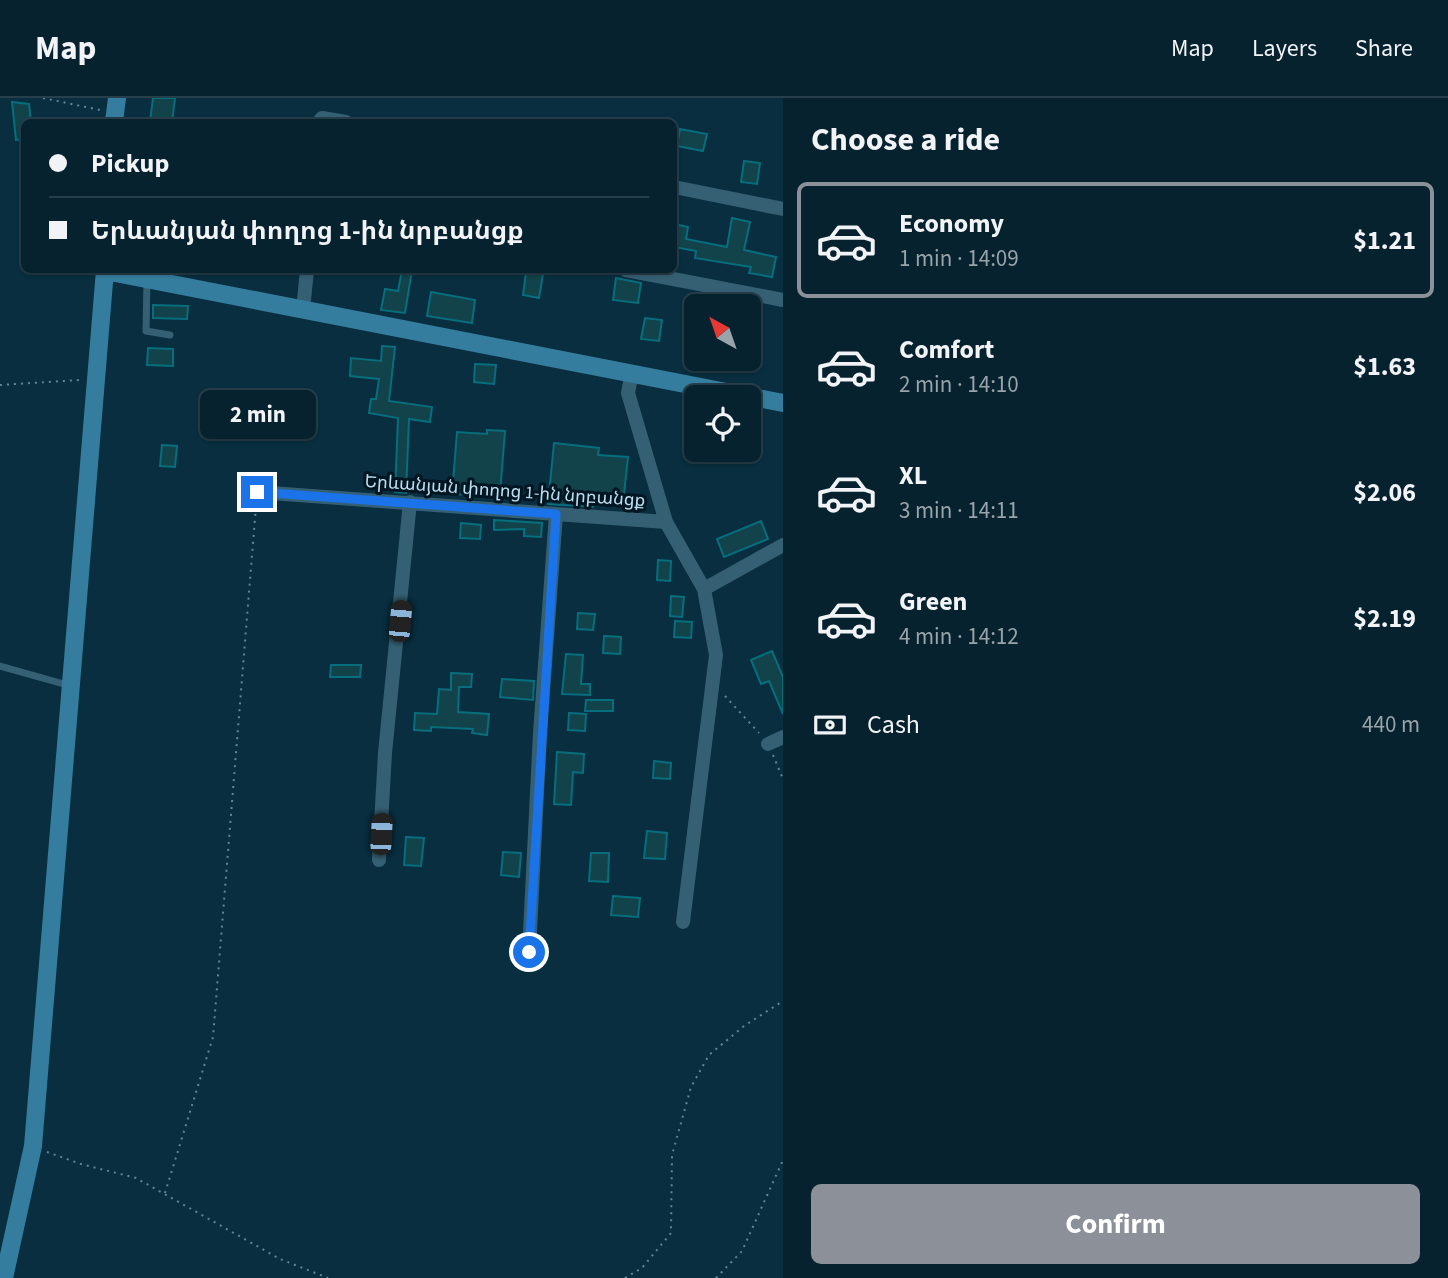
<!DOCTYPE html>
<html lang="en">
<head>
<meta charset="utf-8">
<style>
	:root { --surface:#06222f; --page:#0f2a37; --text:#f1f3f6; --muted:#98a4aa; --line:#273f4b; --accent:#8c9099 }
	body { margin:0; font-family:"Source Sans 3","Noto Sans Armenian",sans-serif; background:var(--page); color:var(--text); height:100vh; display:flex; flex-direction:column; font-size:26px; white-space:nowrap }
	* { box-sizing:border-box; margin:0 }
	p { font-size:23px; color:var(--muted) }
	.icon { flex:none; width:38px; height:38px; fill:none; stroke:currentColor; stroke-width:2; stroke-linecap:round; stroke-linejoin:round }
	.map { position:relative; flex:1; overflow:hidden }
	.sheet { display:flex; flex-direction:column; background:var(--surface); width:665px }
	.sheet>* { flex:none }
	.guide { position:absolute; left:21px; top:21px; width:656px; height:154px; border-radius:10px; box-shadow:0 2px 5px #0004,0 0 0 2px var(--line); display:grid; align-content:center; height:154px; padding:0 28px; background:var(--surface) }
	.needle { width:46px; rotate:320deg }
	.controls { position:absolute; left:684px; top:196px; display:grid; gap:14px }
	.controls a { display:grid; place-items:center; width:77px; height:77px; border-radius:10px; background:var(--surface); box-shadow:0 2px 5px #0004,0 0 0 2px var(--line); font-size:35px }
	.end { position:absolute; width:32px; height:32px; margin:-16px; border:9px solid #1a73e8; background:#fff; box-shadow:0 0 0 4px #fff }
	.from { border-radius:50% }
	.bubble { position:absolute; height:49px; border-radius:10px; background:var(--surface); box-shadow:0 2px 5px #0004,0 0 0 2px var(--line); font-size:23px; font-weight:700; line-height:49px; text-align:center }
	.car { position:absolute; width:21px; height:42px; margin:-21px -10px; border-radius:9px; box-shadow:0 0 5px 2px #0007; background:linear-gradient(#222 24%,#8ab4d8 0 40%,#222 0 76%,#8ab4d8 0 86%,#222 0) }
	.guide b { display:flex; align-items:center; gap:24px; height:66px; font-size:26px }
	.guide b+b { border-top:2px solid var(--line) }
	.guide i { width:18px; height:18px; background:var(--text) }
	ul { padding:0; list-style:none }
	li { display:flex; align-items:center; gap:21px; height:116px; margin:0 14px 10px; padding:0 14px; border:4px solid transparent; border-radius:10px }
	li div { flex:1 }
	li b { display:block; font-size:26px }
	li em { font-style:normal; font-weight:700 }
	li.current { border-color:var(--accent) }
	li>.icon { width:63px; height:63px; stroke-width:1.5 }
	h2 { padding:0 28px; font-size:32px; line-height:84px }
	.pay { display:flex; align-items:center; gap:18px; height:77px; padding:0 28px; font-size:26px }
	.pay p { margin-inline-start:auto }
	.cta { display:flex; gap:14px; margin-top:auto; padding:14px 28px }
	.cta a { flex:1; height:80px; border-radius:10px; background:var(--accent); color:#fff; font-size:28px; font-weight:700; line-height:80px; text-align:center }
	header { display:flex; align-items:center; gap:42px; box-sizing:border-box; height:98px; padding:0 35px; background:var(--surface); border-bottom:2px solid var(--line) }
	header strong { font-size:33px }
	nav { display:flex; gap:38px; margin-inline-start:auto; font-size:24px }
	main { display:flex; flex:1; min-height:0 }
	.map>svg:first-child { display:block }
	.building { fill:#12424a; stroke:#076e7d; stroke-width:2 }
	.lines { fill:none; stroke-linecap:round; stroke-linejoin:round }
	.path { stroke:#638698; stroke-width:2; stroke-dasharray:2 5; stroke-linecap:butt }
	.lane { stroke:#356074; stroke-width:7 }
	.street { stroke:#356074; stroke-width:14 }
	.secondary { stroke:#347d9e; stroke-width:18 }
	.route { stroke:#1a73e8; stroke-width:9 }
	.labels { text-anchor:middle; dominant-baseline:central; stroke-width:6; stroke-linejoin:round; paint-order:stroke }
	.street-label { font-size:18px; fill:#bcddef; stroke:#001622 }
</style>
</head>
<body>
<header>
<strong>Map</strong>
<nav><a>Map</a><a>Layers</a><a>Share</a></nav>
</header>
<main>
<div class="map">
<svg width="783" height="1180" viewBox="0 0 783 1180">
	<rect width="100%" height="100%" fill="#082e3f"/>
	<path class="building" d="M153 0H175L172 24H150Z
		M12 4 29 6 31 24H24V41L16 42Z
		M680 31 707 36 703 53 677 48Z
		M744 63 760 65 757 86 741 84Z
		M732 120 750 124 744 152 776 159 772 179 749 175 751 169 695 160 696 153 674 149V126L688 129 686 141 727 149Z
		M402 172H412L405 215 381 212 385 191 398 193Z
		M526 174 543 176 539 200 523 197Z
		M616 180 641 185 638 205 613 202Z
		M431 194 475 202 472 225 427 218Z
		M153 207 188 208 187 221 153 220Z
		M645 220 662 222 659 243 641 241Z
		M382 248 395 249 389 303 432 309 430 324 409 321 406 395 395 394 398 320 369 315 371 301H376L379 281 350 278 351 260 381 263Z
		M148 250 173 251V268L147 267Z
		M475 266 496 267 494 286 474 284Z
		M487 332 505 333 500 395 470 393V397L452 396 457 334 487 336Z
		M554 345 599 350 598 357 628 359 623 405 594 403 593 409 548 406Z
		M162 347 177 348 175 369 160 368Z
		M494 422 542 425 541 439 524 438V431L494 432Z
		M761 423 768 441 724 459 717 441Z
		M461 425 481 427 480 441 460 440Z
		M658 462 671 463 670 483 657 482Z
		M671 498 684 499 682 519 670 518Z
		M578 515 595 516 593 532 577 531Z
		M675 523 692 524 691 540 674 539Z
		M604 538 621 539 620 556 603 555Z
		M772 553 783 579V616L769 583 761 586 751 562Z
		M566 556 583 557 581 586H590V597L562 596Z
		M331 567H361L360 579H330Z
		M451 575 472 576 471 589H459L458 614 489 616 487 637 472 635 473 631 431 629V633L414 632 415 615 437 616 439 591 451 592Z
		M502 581 534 583 533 602 500 599Z
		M586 602H613V613H585Z
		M569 615 586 616 585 633 568 632Z
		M557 654 584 656 583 675 573 674 571 707 554 706Z
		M654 663 671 665 670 681 653 680Z
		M647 733 667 735 665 761 644 760Z
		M406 739 424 740 421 768 404 767Z
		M503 754 521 755 519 779 501 777Z
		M591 755H609L608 784 589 783Z
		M613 798 640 800 638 819 611 817Z"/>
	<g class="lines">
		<path class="path" d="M43 0 100 12
			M0 287 79 282
			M725 598 759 635
			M773 657 783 681
			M47 1054 81 1066 136 1080 280 1161 328 1180
			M165 1095 213 939 256 408
			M625 1180 642 1170 671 1135 672 1057 691 989 709 957 744 928 783 903
			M716 1180 742 1153 783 1062"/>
		<path class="lane" d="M147 182 146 233 170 237
			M0 568 71 588"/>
		<path class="street" d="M319 24 322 20 346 24
			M674 89 783 111
			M626 172 783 202
			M303 212 307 172
			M632 274 628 295 666 424 704 491 716 557 683 824
			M257 394 666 424
			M704 491 783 447
			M768 646 783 639
			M379 762 385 655 410 404
			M529 854 540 635 556 416"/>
		<path class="secondary" d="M114 24 117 0
			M105 173 783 305
			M4 1180 33 1048 105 172"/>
	</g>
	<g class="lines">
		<path class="route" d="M257 394 556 416 529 854"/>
	</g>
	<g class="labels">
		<g class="street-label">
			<text transform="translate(505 393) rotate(4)">Երևանյան փողոց 1-ին նրբանցք</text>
		</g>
	</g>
</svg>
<div class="controls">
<a><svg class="needle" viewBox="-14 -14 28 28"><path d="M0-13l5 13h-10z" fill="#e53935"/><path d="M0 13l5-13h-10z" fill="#98a4aa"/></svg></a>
<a><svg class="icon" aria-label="locate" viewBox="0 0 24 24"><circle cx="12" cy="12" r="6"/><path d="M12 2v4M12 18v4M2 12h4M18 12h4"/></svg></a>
</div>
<i class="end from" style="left:529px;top:854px"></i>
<i class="end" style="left:257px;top:394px"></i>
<div class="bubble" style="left:200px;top:292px;width:116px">2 min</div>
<i class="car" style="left:400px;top:523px;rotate:5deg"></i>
<i class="car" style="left:381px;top:736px;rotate:3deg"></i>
<div class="guide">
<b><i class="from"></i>Pickup</b>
<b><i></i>Երևանյան փողոց 1-ին նրբանցք</b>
</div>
</div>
<section class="sheet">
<h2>Choose a ride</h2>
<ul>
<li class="current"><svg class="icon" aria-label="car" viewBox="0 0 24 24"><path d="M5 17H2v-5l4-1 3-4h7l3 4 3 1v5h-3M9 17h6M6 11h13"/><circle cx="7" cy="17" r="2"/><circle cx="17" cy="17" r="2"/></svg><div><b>Economy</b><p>1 min · 14:09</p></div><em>$1.21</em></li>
<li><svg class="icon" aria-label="car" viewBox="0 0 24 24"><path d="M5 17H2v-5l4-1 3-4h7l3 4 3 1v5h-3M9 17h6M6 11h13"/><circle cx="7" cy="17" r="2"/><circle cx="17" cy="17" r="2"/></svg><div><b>Comfort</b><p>2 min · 14:10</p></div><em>$1.63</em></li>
<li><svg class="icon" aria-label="car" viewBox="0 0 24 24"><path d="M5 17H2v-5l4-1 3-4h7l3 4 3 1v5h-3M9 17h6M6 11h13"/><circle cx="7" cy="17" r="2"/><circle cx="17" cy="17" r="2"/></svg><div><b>XL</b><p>3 min · 14:11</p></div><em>$2.06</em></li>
<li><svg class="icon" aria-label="car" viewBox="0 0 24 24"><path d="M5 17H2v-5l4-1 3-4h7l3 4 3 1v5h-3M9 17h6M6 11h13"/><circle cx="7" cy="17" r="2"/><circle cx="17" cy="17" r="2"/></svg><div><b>Green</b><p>4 min · 14:12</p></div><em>$2.19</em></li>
</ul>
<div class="pay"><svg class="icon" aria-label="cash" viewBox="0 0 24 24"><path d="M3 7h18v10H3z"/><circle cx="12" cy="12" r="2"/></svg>Cash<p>440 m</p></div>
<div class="cta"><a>Confirm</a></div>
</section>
</main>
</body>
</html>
